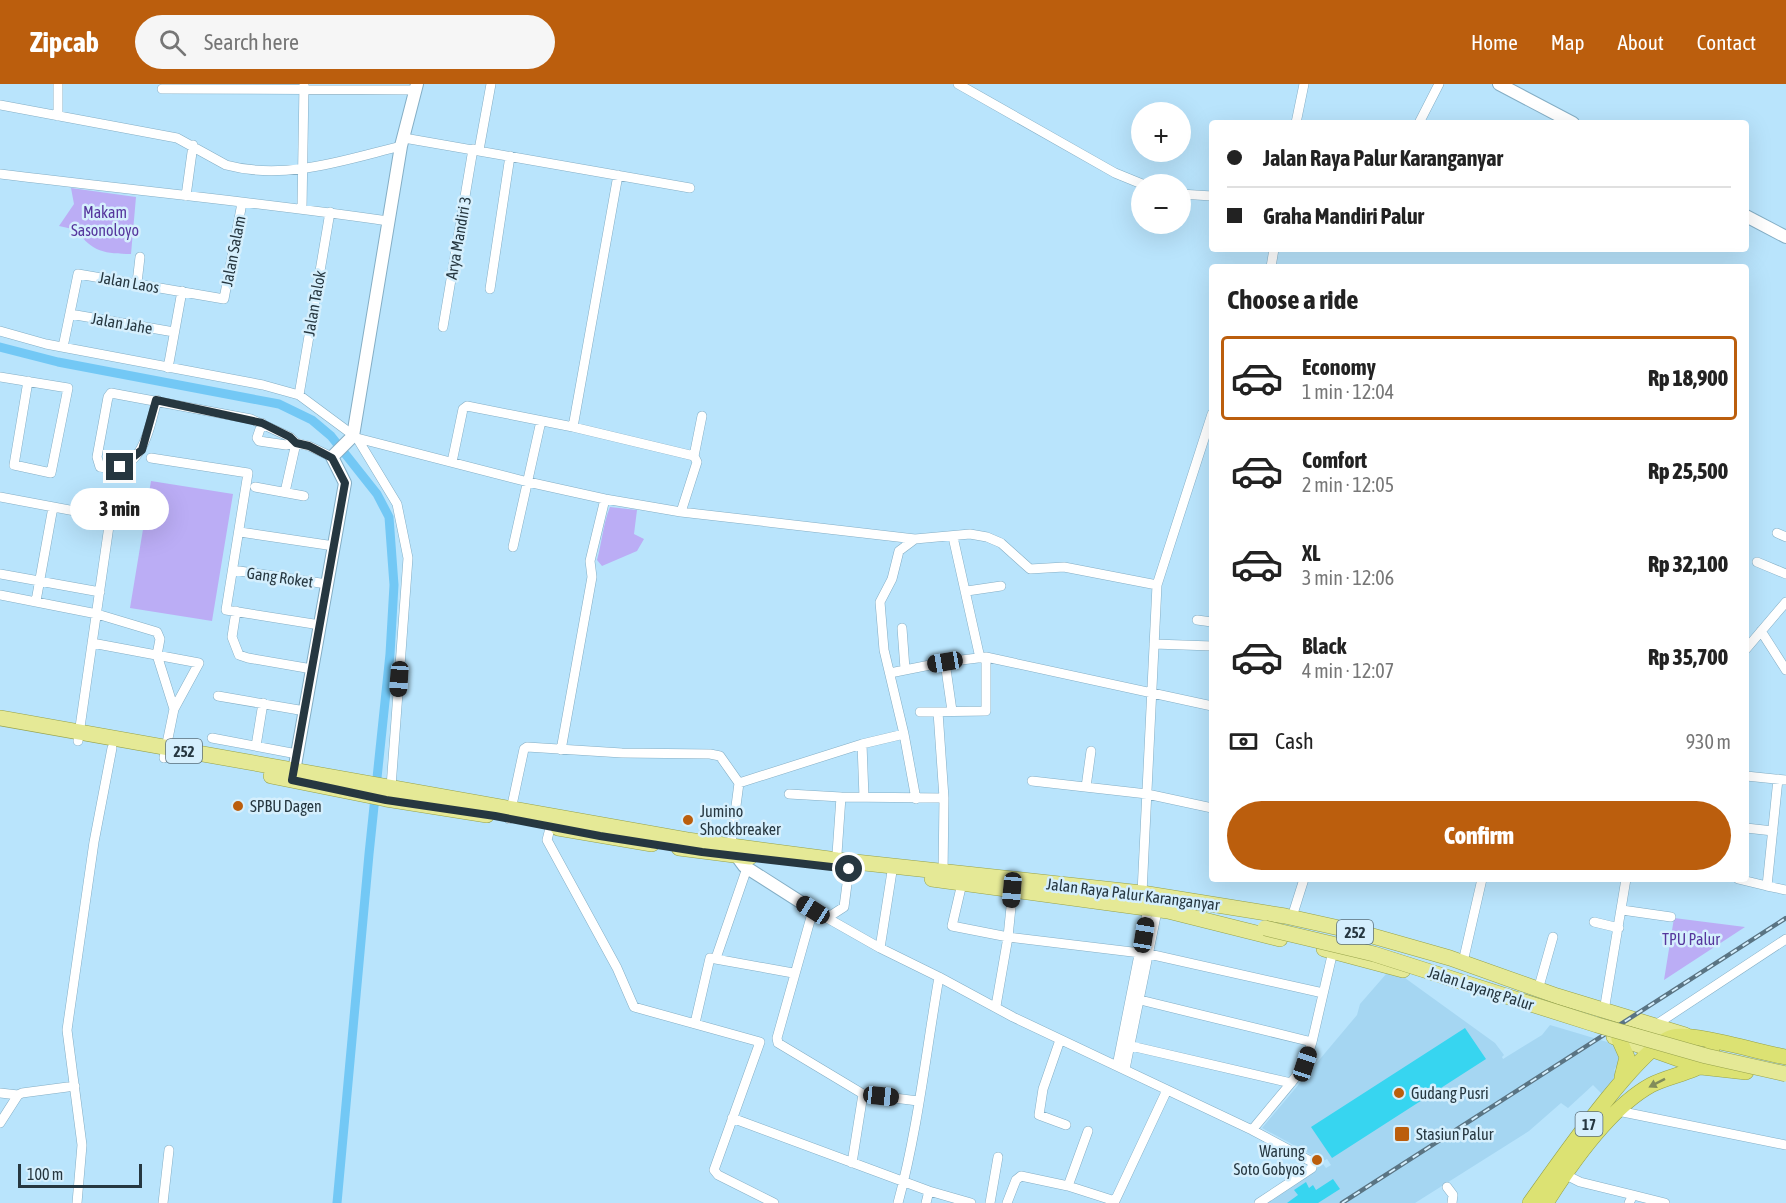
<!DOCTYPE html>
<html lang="en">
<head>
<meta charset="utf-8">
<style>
	:root { --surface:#fff; --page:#f6f6f6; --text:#222; --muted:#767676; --line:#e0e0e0; --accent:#bb5e0d }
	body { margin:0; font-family:"Asap Condensed",sans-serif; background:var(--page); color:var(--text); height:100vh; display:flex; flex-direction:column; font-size:22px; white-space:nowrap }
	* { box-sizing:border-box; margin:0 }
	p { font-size:20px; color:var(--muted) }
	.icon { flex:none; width:33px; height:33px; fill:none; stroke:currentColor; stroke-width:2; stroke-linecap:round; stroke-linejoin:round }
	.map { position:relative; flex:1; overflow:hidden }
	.details { position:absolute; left:1209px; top:180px; width:540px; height:618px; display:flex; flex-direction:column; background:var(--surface); border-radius:6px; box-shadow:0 6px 24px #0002 }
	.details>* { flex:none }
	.guide { position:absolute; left:1209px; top:36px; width:540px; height:132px; border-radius:6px; box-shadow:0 6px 24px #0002; display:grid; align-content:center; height:132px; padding:0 18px; background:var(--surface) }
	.buttons { position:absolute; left:1131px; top:18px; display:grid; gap:12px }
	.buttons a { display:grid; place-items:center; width:60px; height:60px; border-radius:50%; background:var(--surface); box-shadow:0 6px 24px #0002; font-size:30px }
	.scale { position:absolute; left:18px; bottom:15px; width:124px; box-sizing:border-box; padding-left:6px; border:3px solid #263740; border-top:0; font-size:16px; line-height:21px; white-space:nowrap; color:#263740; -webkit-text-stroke:4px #d5effd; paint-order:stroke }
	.end { position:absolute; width:27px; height:27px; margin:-14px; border:8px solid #263740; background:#fff; box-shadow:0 0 0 3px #fff }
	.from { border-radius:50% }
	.bubble { position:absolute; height:42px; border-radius:21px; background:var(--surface); box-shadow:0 6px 24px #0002; font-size:20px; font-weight:800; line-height:42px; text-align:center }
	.car { position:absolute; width:18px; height:36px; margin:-18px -9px; border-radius:8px; box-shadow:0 0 4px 2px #0007; background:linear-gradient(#222 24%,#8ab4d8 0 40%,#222 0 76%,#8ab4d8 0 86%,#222 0) }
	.guide b { display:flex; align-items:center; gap:21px; height:57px; font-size:22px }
	.guide b+b { border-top:2px solid var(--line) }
	.guide i { width:15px; height:15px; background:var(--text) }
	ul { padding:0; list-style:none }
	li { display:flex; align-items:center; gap:18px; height:84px; margin:0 12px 9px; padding:0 6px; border:3px solid transparent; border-radius:6px }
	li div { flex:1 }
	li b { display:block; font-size:22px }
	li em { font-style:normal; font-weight:800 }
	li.active { border-color:var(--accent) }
	li>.icon { width:54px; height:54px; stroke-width:1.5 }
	h2 { padding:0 18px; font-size:27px; line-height:72px }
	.pay { display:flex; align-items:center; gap:15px; height:66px; padding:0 18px; font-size:22px }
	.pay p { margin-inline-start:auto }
	.action { display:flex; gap:12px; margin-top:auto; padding:12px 18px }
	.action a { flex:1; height:69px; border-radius:36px; background:var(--accent); color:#fff; font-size:24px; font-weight:800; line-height:69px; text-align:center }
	header { display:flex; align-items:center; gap:36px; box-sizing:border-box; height:84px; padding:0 30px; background:var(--accent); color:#fff }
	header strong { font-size:28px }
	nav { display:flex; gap:33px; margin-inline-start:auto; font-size:21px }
	.search { width:420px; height:54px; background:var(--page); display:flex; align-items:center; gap:15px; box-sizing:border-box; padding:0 21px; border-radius:33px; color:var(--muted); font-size:22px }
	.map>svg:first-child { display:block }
	.built { fill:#a5d6f2 }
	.green { fill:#bbadf5 }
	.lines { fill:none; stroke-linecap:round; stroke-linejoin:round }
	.canal { stroke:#73c8f5; stroke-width:9 }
	.building { fill:#37d5f0 }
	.minor-casing { stroke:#84aec5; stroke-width:10 }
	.tertiary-casing { stroke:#84aec5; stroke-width:14 }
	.primary-casing { stroke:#96a24a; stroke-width:16 }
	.trunk-casing { stroke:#96a24a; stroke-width:16 }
	.minor { stroke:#fff; stroke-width:9 }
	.tertiary { stroke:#fff; stroke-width:12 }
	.primary { stroke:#e5e996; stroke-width:15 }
	.trunk { stroke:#dce273; stroke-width:15 }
	.rail-casing { stroke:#5a7483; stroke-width:4.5 }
	.rail { stroke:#d5effd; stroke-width:2; stroke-dasharray:7; stroke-linecap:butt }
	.primary-bridge-casing { stroke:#96a24a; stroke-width:16; stroke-linecap:butt }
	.primary-bridge { stroke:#e5e996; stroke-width:15 }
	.oneway { fill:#818c5a }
	.route { stroke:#263740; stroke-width:8 }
	.poi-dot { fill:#bb5e0d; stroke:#d5effd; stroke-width:2 }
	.labels { text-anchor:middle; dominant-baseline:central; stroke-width:5; stroke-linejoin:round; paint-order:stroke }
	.shield { fill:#d5effd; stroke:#5a6e79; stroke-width:1.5 }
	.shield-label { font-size:15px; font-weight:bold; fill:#263740 }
	.park-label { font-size:16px; fill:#56369d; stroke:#d5effd }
	.street-label { font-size:16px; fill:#263740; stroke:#d5effd }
	.poi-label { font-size:16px; fill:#263740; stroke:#d5effd; text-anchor:start }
</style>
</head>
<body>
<header>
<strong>Zipcab</strong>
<div class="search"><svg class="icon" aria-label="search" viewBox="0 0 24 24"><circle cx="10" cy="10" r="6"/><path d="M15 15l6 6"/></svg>Search here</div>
<nav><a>Home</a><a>Map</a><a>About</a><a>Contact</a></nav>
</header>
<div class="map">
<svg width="1786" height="1119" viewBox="0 0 1786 1119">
	<rect width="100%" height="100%" fill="#b9e4fc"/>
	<path class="built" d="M1387 889 1405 894 1495 959 1504 971 1502 973 1503 975 1542 951 1550 941 1614 960 1621 976 1614 986 1617 990 1602 1010 1593 1001 1568 1024 1561 1019 1529 1047 1415 1119H1265L1268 1114 1323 1080 1326 1084 1331 1081 1327 1075 1323 1077 1262 1044 1357 931 1360 920Z"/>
	<path class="green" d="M71 104 136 113 131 170C106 170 91 168 77 146L59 142 74 120Z
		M151 397 233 410 212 537 130 524Z
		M610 423 637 426 634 450 644 455 637 467 602 482 597 476C602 458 603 440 610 423Z
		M1674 834 1745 843 1664 896Z"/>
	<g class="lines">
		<path class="canal" d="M0 263 58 278 279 320 312 336 331 352 377 410 389 433 394 501 390 570 369 770 337 1119"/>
	</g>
	<path class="building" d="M1465 944 1486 975 1332 1074 1311 1043Z
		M1333 1095 1340 1105 1318 1119H1287L1298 1111 1294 1106 1306 1098 1309 1104 1313 1101 1316 1106Z"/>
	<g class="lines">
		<g class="minor-casing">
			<path id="minor" d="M958 0 1115 89 1142 100
				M162 5 416 6
				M0 21 177 54 226 81C285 97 344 76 401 62
				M58 32V0
				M1296 39 1304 0
				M1419 39 1439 0
				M404 54 690 104
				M479 66 491 0
				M0 90C129 106 259 118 388 137
				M1180 110 1212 112
				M186 112 193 61
				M302 124 304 0
				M1271 183 1274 165
				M137 199 140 173
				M490 205 510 72
				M70 230 174 248
				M443 243 473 65
				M0 247 46 260 263 301 299 311 357 354 528 398 605 415 681 428 697 378 694 372 573 343 467 322 463 325 452 378
				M63 263 78 190 224 215 242 119
				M168 284 182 207
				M0 293 68 304 51 389 14 381 28 297
				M299 311 330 128
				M157 316C149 345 142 393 100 383L97 373 108 313 111 309 251 335 290 353 296 359 309 362 332 373
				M262 339 257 354 259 357 286 361 296 359 285 408
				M573 343 618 91
				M357 354 397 420 408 474 391 703
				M694 372 702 332
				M151 374 248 389 226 526 320 541
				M255 403 304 412
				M0 413 107 433 110 435 78 657
				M681 428 915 455 970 450 987 453 1001 459 1030 485 1064 483 1157 501
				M240 448 334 462
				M1777 449 1786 453
				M953 453 980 574
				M513 463 541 337
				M1757 478 1786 490
				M233 486 327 500
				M0 490 100 508
				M967 507 1001 502
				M0 511 97 530 157 548 160 555 157 571 174 625
				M36 517 53 423
				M236 527 232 553 239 571 248 574 312 585
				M1197 536 1212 538
				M902 544 905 585
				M1761 547 1786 586
				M92 559 199 579 174 625 164 674
				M1154 560 1212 562
				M1746 565 1786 518
				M945 578 952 627
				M890 589 945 578 986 573 1212 622
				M218 612 305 627
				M920 628 986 627V573
				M938 628 944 714 943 790
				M904 650 916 715
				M212 654 297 670
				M862 660 864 713
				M256 662 263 619
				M561 666 592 493 590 477 605 415
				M1746 692 1786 696
				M1032 697 1147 710 1212 724
				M739 699 862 660 904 650 884 566 880 518 892 495 899 467 915 455
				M1086 703 1091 667
				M789 710 841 713
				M553 733 547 756 617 884 634 923 760 958 714 1086 718 1091 774 1119
				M509 735 524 665 527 663 622 669 710 670 720 672 739 699 731 760
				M1746 744 1773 747
				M836 784 841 713 944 714
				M963 795 952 842 1008 853 1149 870 1323 909
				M1738 795 1767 802 1778 695
				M1767 802 1786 806
				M1142 809 1157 501 1212 330
				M1622 826 1671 833
				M1292 833 1304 795
				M827 834 844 823 850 777
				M1594 838 1619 844
				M880 864 893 781
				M716 874 747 784
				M1463 878 1482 795
				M939 893 1013 933 1252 1046 1312 1078V1084L1259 1119
				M1538 906 1553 853
				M1132 914 1312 958
				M996 922 1008 853 1013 803
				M1604 927 1626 795
				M695 939 710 874 793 889
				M1654 942 1786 855
				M1060 956 1043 1005 1039 1031 1066 1041
				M1131 962 1291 999 1305 980 1312 958 1333 867
				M1117 982 1148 825
				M1125 985 1157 827
				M0 1009 18 1011
				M1618 1027 1786 1061
				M732 1034 929 1107 971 1119
				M0 1039 18 1011 22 1009 75 1002
				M1252 1046 1291 999
				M852 1079 863 1010
				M1564 1090 1580 1098 1633 1111 1629 1119
				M1068 1102 1088 1047
				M1447 1103 1453 1111 1452 1119
				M1633 1111 1665 1119
				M77 1119 82 1061 67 946 94 758 112 664
				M163 1119 169 1066
				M898 1119C918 1045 926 968 939 893L880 864 813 826 777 954 778 959 863 1010 918 1017
				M926 1119 929 1107
				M990 1119 998 1073
				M1007 1119 1016 1096 1021 1092 1068 1102 1115 1117
				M1114 1119 1167 1006"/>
		</g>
		<g class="tertiary-casing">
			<path id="tertiary" d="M1499 0 1573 39
				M1746 132 1786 153
				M293 693 345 399 332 373 353 352 401 62 417 0
				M733 767 744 782 813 826"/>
		</g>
		<g class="primary-casing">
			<path id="primary" d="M0 634 687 756 837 776 1142 809 1285 832 1362 849 1450 874 1557 912 1685 951
				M271 692 386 715 487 731
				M558 744 652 760
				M679 764 750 773
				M932 795 1168 827 1280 855
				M1324 865 1403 886
				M1614 953 1653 966"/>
		</g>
		<g class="trunk-casing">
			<path id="trunk" d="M1619 955 1627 973 1622 993
				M1653 966 1701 983 1746 988
				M1530 1119C1553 1087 1640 960 1673 953 1692 948 1762 969 1786 973
				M1546 1119C1570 1081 1611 1023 1651 1001 1670 991 1695 989 1711 975L1712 963"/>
		</g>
		<use href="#minor" class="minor"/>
		<use href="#tertiary" class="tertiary"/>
		<use href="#primary" class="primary"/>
		<use href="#trunk" class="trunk"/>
		<g class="rail-casing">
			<path id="rail" d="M1342 1119 1786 834"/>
		</g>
		<use href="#rail" class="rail"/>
		<g class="primary-bridge-casing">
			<path id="primary-bridge" d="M1265 844 1374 870 1597 941 1706 972 1786 990"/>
		</g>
		<use href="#primary-bridge" class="primary-bridge"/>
	</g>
	<defs><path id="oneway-solid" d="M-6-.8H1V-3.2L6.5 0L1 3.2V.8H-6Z" transform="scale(1.5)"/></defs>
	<use class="oneway" href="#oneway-solid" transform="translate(1657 999) rotate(153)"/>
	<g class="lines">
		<path class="route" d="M120 383 142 366 156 316 262 339 290 353 296 359 309 362 332 374 345 399 292 696 386 716 495 732 600 752 702 768 849 785"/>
	</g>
	<g class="poi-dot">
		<circle cx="238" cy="722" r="6"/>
		<circle cx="688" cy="736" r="6"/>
		<circle cx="1399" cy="1009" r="6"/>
		<rect x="1394" y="1042" width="16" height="16" rx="3"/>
		<circle cx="1317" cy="1076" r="6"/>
	</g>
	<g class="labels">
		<g class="shield">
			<rect x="166" y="655" width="36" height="24" rx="4.5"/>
			<rect x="1337" y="836" width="36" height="24" rx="4.5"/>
			<rect x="1575.5" y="1028" width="27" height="24" rx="4.5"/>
		</g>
		<g class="shield-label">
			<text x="184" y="667">252</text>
			<text x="1355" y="848">252</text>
			<text x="1589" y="1040">17</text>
		</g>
		<g class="park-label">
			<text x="105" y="128">Makam<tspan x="105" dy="18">Sasonoloyo</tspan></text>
			<text x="1691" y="855">TPU Palur</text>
		</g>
		<g class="street-label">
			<text transform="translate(458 154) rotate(-80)">Arya Mandiri 3</text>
			<text transform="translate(233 167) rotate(-79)">Jalan Salam</text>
			<text transform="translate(129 198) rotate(10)">Jalan Laos</text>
			<text transform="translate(314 219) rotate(-80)">Jalan Talok</text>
			<text transform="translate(122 239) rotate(10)">Jalan Jahe</text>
			<text transform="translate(280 493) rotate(8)">Gang Roket</text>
			<text transform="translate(1133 810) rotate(7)">Jalan Raya Palur Karanganyar</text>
			<text transform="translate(1481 904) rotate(18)">Jalan Layang Palur</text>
		</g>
		<g class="poi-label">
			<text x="250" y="722">SPBU Dagen</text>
			<text x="700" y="727">Jumino<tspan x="700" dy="18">Shockbreaker</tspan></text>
			<text x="1411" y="1009">Gudang Pusri</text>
			<text x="1416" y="1050">Stasiun Palur</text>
			<text x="1305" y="1067" text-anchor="end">Warung<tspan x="1305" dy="18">Soto Gobyos</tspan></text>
		</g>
	</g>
</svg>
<div class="buttons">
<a>+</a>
<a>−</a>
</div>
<div class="scale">100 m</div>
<i class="end from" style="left:849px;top:785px"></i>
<i class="end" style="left:120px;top:383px"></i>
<div class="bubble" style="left:70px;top:404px;width:99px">3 min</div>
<i class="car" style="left:945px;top:578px;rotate:260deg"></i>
<i class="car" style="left:399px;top:595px;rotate:184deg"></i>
<i class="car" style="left:1012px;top:806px;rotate:185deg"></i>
<i class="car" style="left:813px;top:826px;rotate:302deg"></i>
<i class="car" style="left:1144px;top:851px;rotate:9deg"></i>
<i class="car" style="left:1305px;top:980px;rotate:18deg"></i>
<i class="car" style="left:881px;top:1012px;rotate:96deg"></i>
<div class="guide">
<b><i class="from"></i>Jalan Raya Palur Karanganyar</b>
<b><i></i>Graha Mandiri Palur</b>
</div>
<section class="details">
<h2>Choose a ride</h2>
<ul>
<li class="active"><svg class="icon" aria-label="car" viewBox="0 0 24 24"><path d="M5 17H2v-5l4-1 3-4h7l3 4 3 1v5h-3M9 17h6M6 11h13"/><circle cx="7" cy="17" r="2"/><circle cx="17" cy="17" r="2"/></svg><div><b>Economy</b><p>1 min · 12:04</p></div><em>Rp 18,900</em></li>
<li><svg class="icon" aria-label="car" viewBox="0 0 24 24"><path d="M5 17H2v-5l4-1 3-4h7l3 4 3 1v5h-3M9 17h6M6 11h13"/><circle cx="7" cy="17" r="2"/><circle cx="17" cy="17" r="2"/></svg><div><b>Comfort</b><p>2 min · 12:05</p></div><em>Rp 25,500</em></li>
<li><svg class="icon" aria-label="car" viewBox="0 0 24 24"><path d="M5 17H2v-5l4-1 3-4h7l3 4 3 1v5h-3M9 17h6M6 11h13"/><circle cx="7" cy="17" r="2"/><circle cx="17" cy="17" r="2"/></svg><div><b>XL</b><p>3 min · 12:06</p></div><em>Rp 32,100</em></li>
<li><svg class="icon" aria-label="car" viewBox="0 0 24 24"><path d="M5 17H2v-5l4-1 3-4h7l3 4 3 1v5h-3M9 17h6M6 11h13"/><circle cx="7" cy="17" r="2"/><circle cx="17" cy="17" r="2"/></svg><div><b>Black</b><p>4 min · 12:07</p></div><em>Rp 35,700</em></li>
</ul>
<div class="pay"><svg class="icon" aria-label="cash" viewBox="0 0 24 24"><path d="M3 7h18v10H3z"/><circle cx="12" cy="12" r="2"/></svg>Cash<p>930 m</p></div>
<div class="action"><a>Confirm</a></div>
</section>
</div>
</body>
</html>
